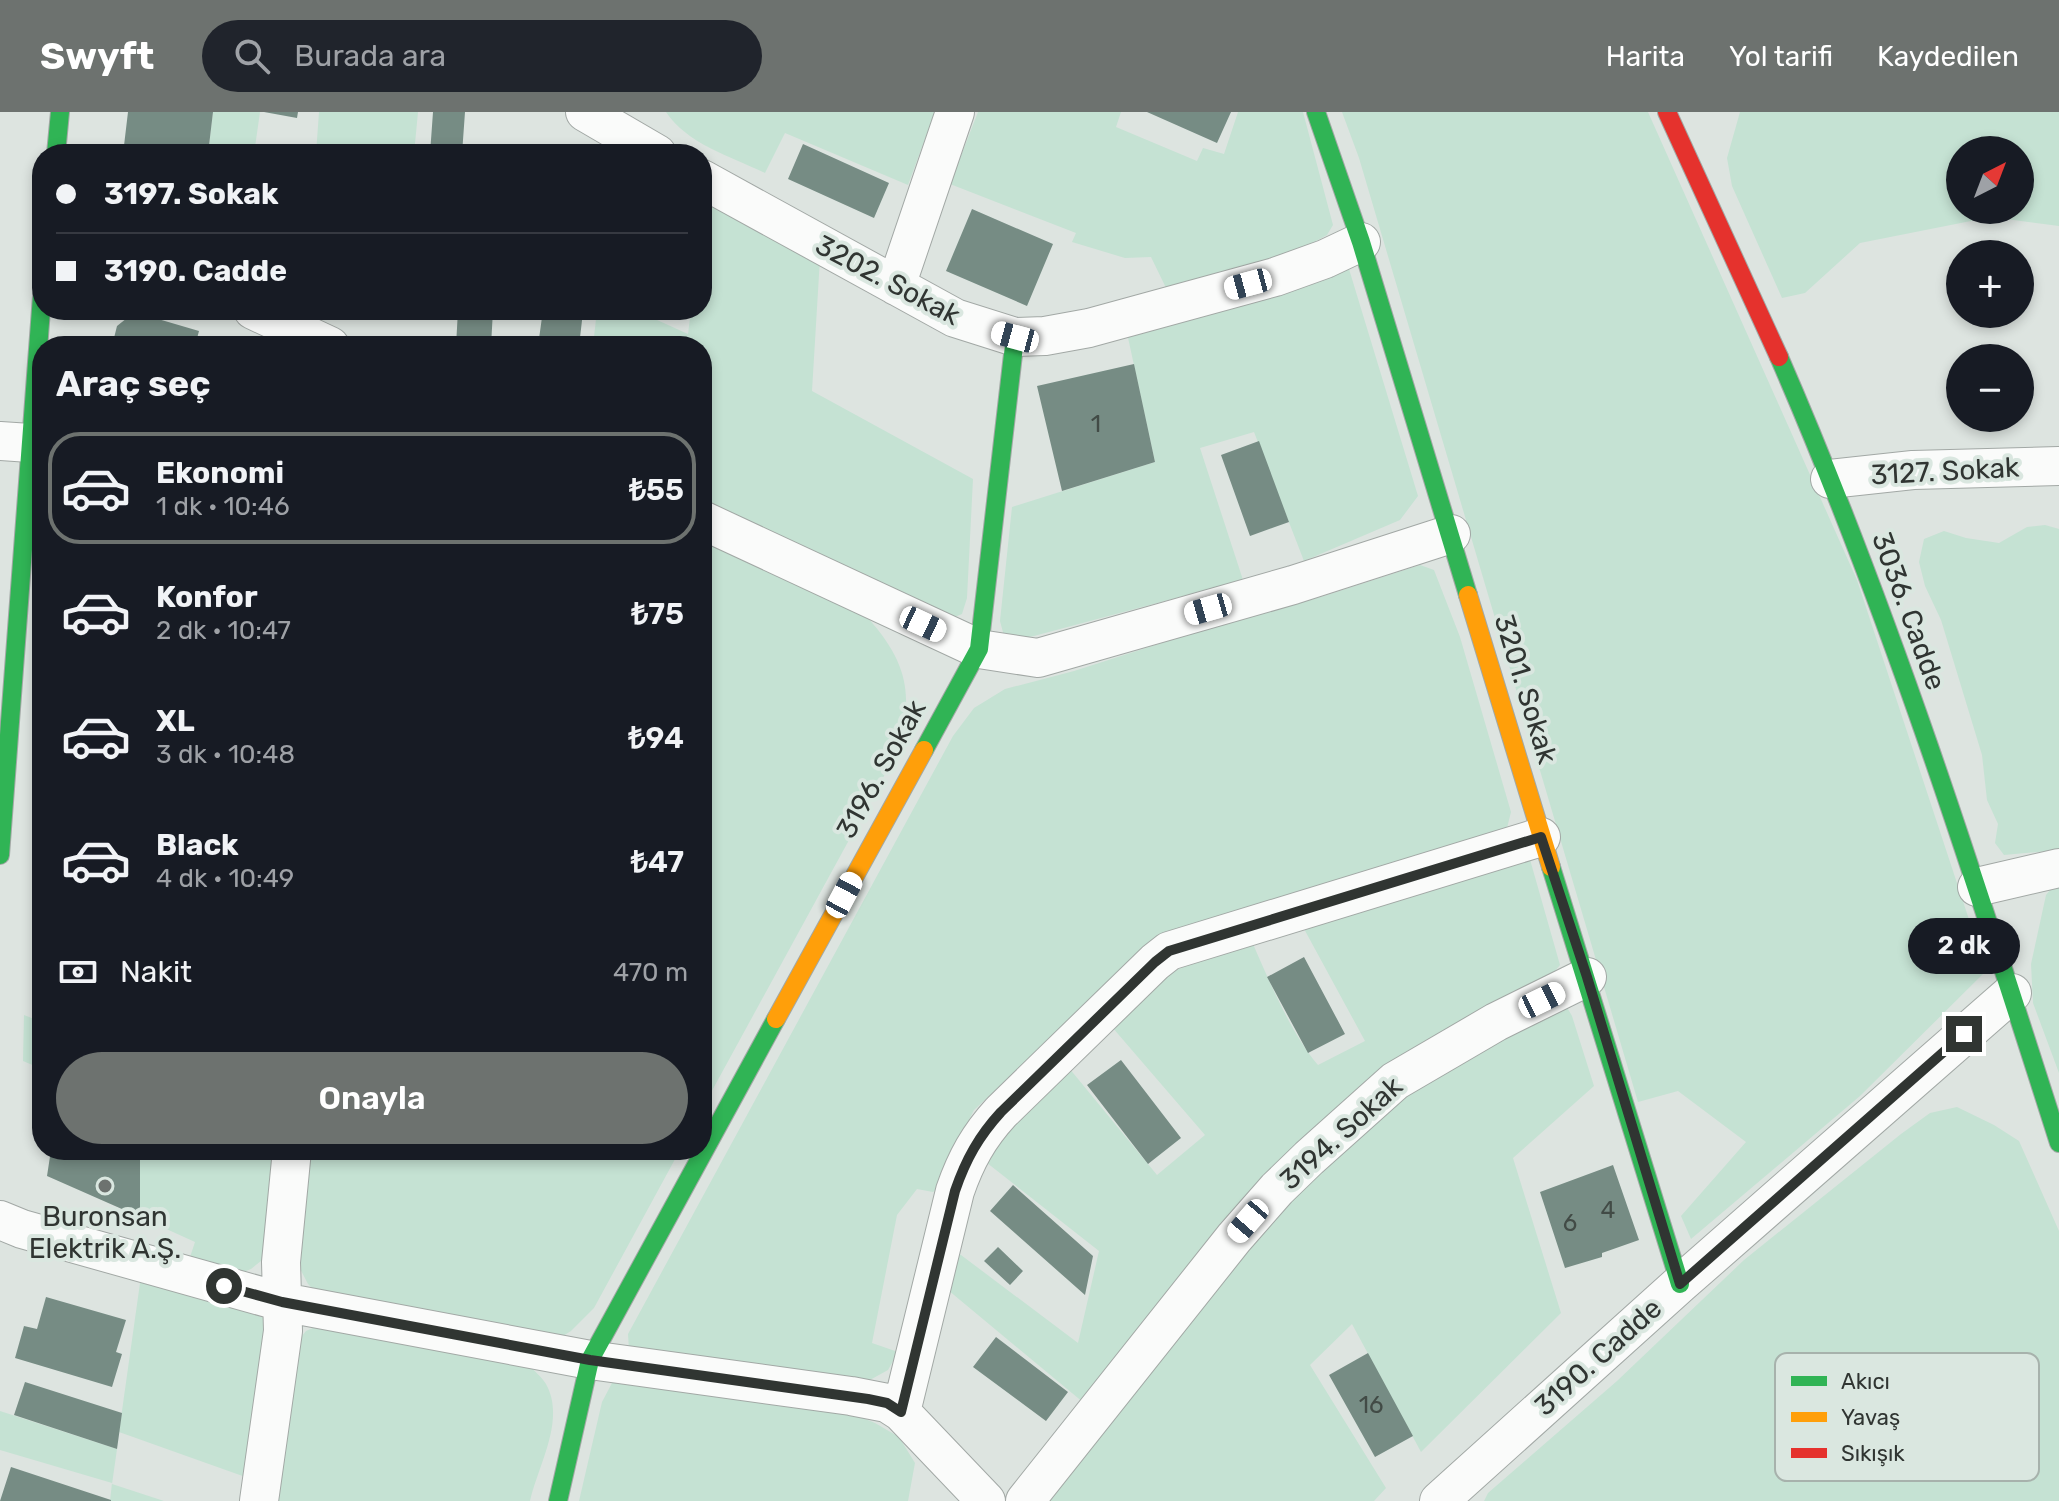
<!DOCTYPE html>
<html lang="tr">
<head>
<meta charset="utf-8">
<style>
	:root { --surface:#171b24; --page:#20242c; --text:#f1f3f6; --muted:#9ea1a6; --line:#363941; --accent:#6d726f }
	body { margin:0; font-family:Rubik,sans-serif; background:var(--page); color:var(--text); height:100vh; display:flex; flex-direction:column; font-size:30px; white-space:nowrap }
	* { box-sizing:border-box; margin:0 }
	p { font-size:26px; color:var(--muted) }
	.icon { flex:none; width:44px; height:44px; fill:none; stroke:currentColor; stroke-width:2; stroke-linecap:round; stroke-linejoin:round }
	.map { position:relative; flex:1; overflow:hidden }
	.side { position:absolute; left:32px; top:224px; width:680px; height:824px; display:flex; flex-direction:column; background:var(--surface); border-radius:32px; box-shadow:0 4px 12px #0003 }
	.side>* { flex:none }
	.top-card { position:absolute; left:32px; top:32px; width:680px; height:176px; border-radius:32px; box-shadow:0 4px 12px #0003; display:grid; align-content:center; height:176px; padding:0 24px; background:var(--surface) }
	.needle { width:52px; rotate:42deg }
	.tools { position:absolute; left:1946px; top:24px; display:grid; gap:16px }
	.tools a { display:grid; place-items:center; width:88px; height:88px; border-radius:50%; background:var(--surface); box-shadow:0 4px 12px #0003; font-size:40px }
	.end { position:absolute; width:36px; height:36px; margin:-18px; border:10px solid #303532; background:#fff; box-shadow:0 0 0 4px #fff }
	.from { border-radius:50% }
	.bubble { position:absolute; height:56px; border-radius:28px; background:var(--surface); box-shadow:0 4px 12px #0003; font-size:26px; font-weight:600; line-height:56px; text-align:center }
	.car { position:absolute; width:24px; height:48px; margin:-24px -12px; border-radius:10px; box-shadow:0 0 6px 2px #0007; background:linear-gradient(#fff 24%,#345 0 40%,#fff 0 76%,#345 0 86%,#fff 0) }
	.top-card b { display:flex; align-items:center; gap:28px; height:76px; font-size:30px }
	.top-card b+b { border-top:2px solid var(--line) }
	.top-card i { width:20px; height:20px; background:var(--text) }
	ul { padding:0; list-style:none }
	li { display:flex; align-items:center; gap:24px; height:112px; margin:0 16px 12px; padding:0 8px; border:4px solid transparent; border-radius:32px }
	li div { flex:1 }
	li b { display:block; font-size:30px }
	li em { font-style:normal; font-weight:600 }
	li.active { border-color:var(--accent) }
	li>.icon { width:72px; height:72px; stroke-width:1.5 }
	h2 { padding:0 24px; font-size:36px; line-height:96px }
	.pay { display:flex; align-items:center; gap:20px; height:88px; padding:0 24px; font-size:30px }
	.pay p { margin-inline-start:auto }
	.button { display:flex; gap:16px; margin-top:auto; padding:16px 24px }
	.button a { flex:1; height:92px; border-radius:48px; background:var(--accent); color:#fff; font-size:32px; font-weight:600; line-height:92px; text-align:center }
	header { display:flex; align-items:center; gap:48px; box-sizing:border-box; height:112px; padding:0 40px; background:var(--accent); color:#fff }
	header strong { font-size:38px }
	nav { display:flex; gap:44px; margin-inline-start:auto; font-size:28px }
	.search { width:560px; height:72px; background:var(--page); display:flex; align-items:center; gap:20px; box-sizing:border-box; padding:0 28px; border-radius:44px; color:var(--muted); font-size:30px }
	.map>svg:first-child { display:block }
	.green { fill:#c5e2d3; fill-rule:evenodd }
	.building { fill:#768c84 }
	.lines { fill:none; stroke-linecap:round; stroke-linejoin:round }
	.street-casing { stroke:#a2a8a5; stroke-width:40 }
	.fast-casing { stroke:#a2a8a5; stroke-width:20 }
	.slow-casing { stroke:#a2a8a5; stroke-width:20 }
	.jam-casing { stroke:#a2a8a5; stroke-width:20 }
	.street { stroke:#fafbfa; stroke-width:38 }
	.fast { stroke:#30b455; stroke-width:18 }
	.slow { stroke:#ff9f0a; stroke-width:18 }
	.jam { stroke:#e5322d; stroke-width:18 }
	.route { stroke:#303532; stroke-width:10 }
	.poi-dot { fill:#6d726f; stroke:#dae7e0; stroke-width:3 }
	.labels { text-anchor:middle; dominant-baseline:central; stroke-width:8; stroke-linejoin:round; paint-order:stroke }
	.number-label { font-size:24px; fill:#424b46 }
	.street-label { font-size:28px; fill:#303532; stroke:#dae7e0 }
	.poi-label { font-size:28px; fill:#303532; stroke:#dae7e0 }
	.key { fill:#dae7e0; stroke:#a7b2ac; stroke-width:2 }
	.key-label { font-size:22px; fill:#303532 }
</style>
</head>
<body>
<header>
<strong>Swyft</strong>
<div class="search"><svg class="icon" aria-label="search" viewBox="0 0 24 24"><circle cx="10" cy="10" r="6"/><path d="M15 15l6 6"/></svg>Burada ara</div>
<nav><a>Harita</a><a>Yol tarifi</a><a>Kaydedilen</a></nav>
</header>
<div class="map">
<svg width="2059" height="1389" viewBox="0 0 2059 1389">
	<rect width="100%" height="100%" fill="#dde4e0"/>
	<path class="green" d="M213 0H260L254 42H208Z
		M319 0H418L414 42H316Z
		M666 0H935L908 73 785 21 765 61C732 45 687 32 666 0Z
		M978 0H1121L1116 15 1197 49 1203 36 1224 42 1238 0H1303L1333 113 1327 123 1264 158 1168 180 1151 145 1125 146 1072 130 1076 121 950 72Z
		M1342 0H1648L1857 468 1986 859 1860 984 1691 1127 1681 1104 1746 1030 1678 979 1638 990 1359 46Z
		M1740 0H2059V114L1991 105 1860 131 1805 181 1782 186 1732 74 1727 46ZM1960 38H2020V98H1960Z
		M705 83 820 146 812 279 973 367 967 486 962 502 947 508 702 387V234H593L597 198H635L688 222 691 198H702V111Z
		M1349 157 1418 384 1400 408 1304 449 1254 320 1200 336 1243 468 1034 524 1013 528 1004 524 1000 509 1012 395 1155 350 1127 221Z
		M2045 413 2059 417V738L2004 743 1995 731 1998 712 1987 688 1982 643 1941 508 1925 474 1919 450 1924 427 1944 419 1966 426 1999 431 2027 415Z
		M702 421 868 506C908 551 915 585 896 642L702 997Z
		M1420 453 1434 458 1460 525 1511 700 1506 720 1107 875 974 998 951 1044 945 1070 933 1080 917 1077 897 1103 872 1231 898 1240 888 1258 868 1269 629 1238 628 1222 953 624 974 596 1005 577 1074 559 1193 521 1324 484Z
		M1529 744 1560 853 1550 865 1402 953 1084 1291 948 1178 957 1140 1078 1231 1099 1139 982 1047 1069 956 1157 1063 1205 1023 1112 915 1167 863 1193 850 1253 832C1269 869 1292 923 1318 953L1365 929 1303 815Z
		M2059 767V961L2033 891 2031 852 2046 783Z
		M1565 892 1572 904 1594 974 1513 1046 1561 1201 1421 1340 1352 1212 1310 1253 1386 1376 1374 1389H1036L1253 1118 1388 985Z
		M24 903 42 910V957L23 949Z
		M1957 995 1994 1013 2019 1029 2059 1119V1389H1484L1488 1381 1617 1269 1744 1148 1901 1022 1930 1001Z
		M140 1038H277L266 1145 251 1157 233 1164 189 1148 195 1130 140 1105Z
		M307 1038H680L594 1196 571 1219 555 1229 319 1183 308 1172 296 1149Z
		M141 1164 267 1207 251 1367 119 1320Z
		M315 1215 529 1253C534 1259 542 1265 546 1272 566 1308 538 1353 530 1389H276L298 1229 306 1219Z
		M631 1266 803 1297 851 1301 875 1311 899 1325 915 1351 908 1389H579L602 1290 612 1271Z
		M0 1299 117 1337 112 1372 164 1389H110L112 1371 0 1338Z"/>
	<path class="building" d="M128 0H213L208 42H123Z
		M264 0H298L297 6Z
		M433 0H465L462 42H430Z
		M1147 0H1231L1217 31Z
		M803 32 889 71 874 106 788 67Z
		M972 97 1053 132 1027 194 946 159Z
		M382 198H412V205L382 202Z
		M458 198H493L491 234H456Z
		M543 198 583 200 579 234H538Z
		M132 202H141L199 219 195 234H112L117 214Z
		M1134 252 1155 350 1062 379 1037 274Z
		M1259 329 1289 410 1250 424 1221 343Z
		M1304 845 1345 922 1308 941 1267 865Z
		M1121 948 1181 1026 1148 1052 1087 973Z
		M51 1038H140V1105L47 1064Z
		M1613 1053 1639 1128 1602 1141V1145L1565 1156 1540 1080Z
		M1013 1073 1093 1144 1085 1183 990 1099Z
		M998 1135 1023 1159 1010 1173 984 1149Z
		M46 1185 126 1208 116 1240 122 1242 112 1275 15 1246 24 1214 37 1217Z
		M996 1225 1068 1280 1046 1309 973 1255Z
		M1368 1241 1413 1324 1375 1345 1329 1263Z
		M25 1270 122 1301 117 1337 14 1303Z
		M11 1355 111 1388V1389H0Z"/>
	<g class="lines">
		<g class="street-casing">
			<path id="street" d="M585 0 657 42
				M702 67 955 206 1015 225 1045 224 1089 216 1275 165 1325 147 1361 130
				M896 174 955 0
				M253 198 330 234
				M0 329 30 331
				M1830 367 1913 358 2059 354
				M702 408 979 537 1038 546 1293 473 1451 422
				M1977 775 2059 756
				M0 1108 22 1117 282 1190 590 1248 851 1284 887 1291 901 1300 986 1389
				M901 1300 955 1079C966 1047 979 1024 1001 1000L1155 850 1169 839 1541 725
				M259 1389 283 1219 281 1150 292 1038
				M1025 1389 1234 1126 1277 1077 1309 1046 1395 969 1496 910 1587 865
				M1439 1389 1680 1172 2012 881"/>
		</g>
		<g class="fast-casing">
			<path id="fast" d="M1316 0 1361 130 1468 483
				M56 42 60 0
				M1779 245C1890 500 1975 767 2059 1031
				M924 638 979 537 1015 225
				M0 743 42 184
				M1551 755 1680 1172
				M558 1389 590 1248 776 907"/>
		</g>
		<g class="slow-casing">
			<path id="slow" d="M1468 483 1551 755
				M776 907 924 638"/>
		</g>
		<g class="jam-casing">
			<path id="jam" d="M1667 0 1779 245"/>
		</g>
		<use href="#street" class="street"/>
		<use href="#fast" class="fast"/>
		<use href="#slow" class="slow"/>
		<use href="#jam" class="jam"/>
	</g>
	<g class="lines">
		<path class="route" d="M224 1174 282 1190 590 1248 868 1287 887 1291 901 1300 955 1079C966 1047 979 1024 1001 1000L1155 850 1169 839 1541 725 1587 865 1680 1172 1964 922"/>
	</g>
	<circle class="poi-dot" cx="105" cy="1074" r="8"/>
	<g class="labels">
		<g class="number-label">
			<text x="1096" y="312">1</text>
			<text x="1608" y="1098">4</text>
			<text x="1570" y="1111">6</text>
			<text x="1371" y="1293">16</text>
		</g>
		<g class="street-label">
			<text transform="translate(888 168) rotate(28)">3202. Sokak</text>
			<text transform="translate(1945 359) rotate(-3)">3127. Sokak</text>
			<text transform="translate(1909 499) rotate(70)">3036. Cadde</text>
			<text transform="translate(1526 577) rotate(73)">3201. Sokak</text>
			<text transform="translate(881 657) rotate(-61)">3196. Sokak</text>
			<text transform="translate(1341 1021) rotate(-42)">3194. Sokak</text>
			<text transform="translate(1598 1245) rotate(-42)">3190. Cadde</text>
		</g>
		<g class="poi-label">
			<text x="105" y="1104">Buronsan<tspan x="105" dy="32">Elektrik A.Ş.</tspan></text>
		</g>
	</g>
	<rect x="1775" y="1241" width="264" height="128" rx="12" class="key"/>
	<rect x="1791" y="1264" width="36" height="10" fill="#30b455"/>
	<rect x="1791" y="1300" width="36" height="10" fill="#ff9f0a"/>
	<rect x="1791" y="1336" width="36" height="10" fill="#e5322d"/>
	<g class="key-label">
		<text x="1841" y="1277">Akıcı</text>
		<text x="1841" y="1313">Yavaş</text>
		<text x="1841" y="1349">Sıkışık</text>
	</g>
</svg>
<div class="tools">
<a><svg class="needle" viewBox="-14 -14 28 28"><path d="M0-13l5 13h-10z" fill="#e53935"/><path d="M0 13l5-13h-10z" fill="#9ea1a6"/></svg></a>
<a>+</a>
<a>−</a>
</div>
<i class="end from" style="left:224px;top:1174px"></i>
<i class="end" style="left:1964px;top:922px"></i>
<div class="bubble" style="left:1908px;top:806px;width:112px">2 dk</div>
<i class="car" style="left:1248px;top:172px;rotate:255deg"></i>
<i class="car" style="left:1015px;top:225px;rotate:285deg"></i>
<i class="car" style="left:1208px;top:497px;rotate:254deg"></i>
<i class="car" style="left:923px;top:512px;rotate:115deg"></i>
<i class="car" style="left:844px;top:783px;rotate:28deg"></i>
<i class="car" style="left:1542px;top:888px;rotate:64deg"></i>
<i class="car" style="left:1248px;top:1109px;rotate:221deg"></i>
<div class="top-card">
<b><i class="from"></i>3197. Sokak</b>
<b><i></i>3190. Cadde</b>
</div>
<section class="side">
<h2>Araç seç</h2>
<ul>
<li class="active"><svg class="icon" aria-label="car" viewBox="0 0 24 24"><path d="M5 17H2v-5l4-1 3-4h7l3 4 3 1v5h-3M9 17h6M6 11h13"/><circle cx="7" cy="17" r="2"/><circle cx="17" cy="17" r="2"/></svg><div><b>Ekonomi</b><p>1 dk · 10:46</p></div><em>₺55</em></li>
<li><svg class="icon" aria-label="car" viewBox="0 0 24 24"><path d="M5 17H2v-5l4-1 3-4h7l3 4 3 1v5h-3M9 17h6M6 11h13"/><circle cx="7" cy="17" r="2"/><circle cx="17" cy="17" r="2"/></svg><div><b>Konfor</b><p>2 dk · 10:47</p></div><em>₺75</em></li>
<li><svg class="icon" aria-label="car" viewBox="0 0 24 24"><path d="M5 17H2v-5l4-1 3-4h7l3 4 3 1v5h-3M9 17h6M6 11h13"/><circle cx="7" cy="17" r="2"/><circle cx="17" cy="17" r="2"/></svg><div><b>XL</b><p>3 dk · 10:48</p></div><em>₺94</em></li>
<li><svg class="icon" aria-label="car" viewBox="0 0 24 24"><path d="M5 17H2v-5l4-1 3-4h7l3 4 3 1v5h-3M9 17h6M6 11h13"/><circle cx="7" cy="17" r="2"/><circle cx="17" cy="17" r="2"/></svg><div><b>Black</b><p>4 dk · 10:49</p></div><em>₺47</em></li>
</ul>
<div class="pay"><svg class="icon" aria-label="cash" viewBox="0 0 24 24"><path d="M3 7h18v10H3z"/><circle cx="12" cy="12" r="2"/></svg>Nakit<p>470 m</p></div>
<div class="button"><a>Onayla</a></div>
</section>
</div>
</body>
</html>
